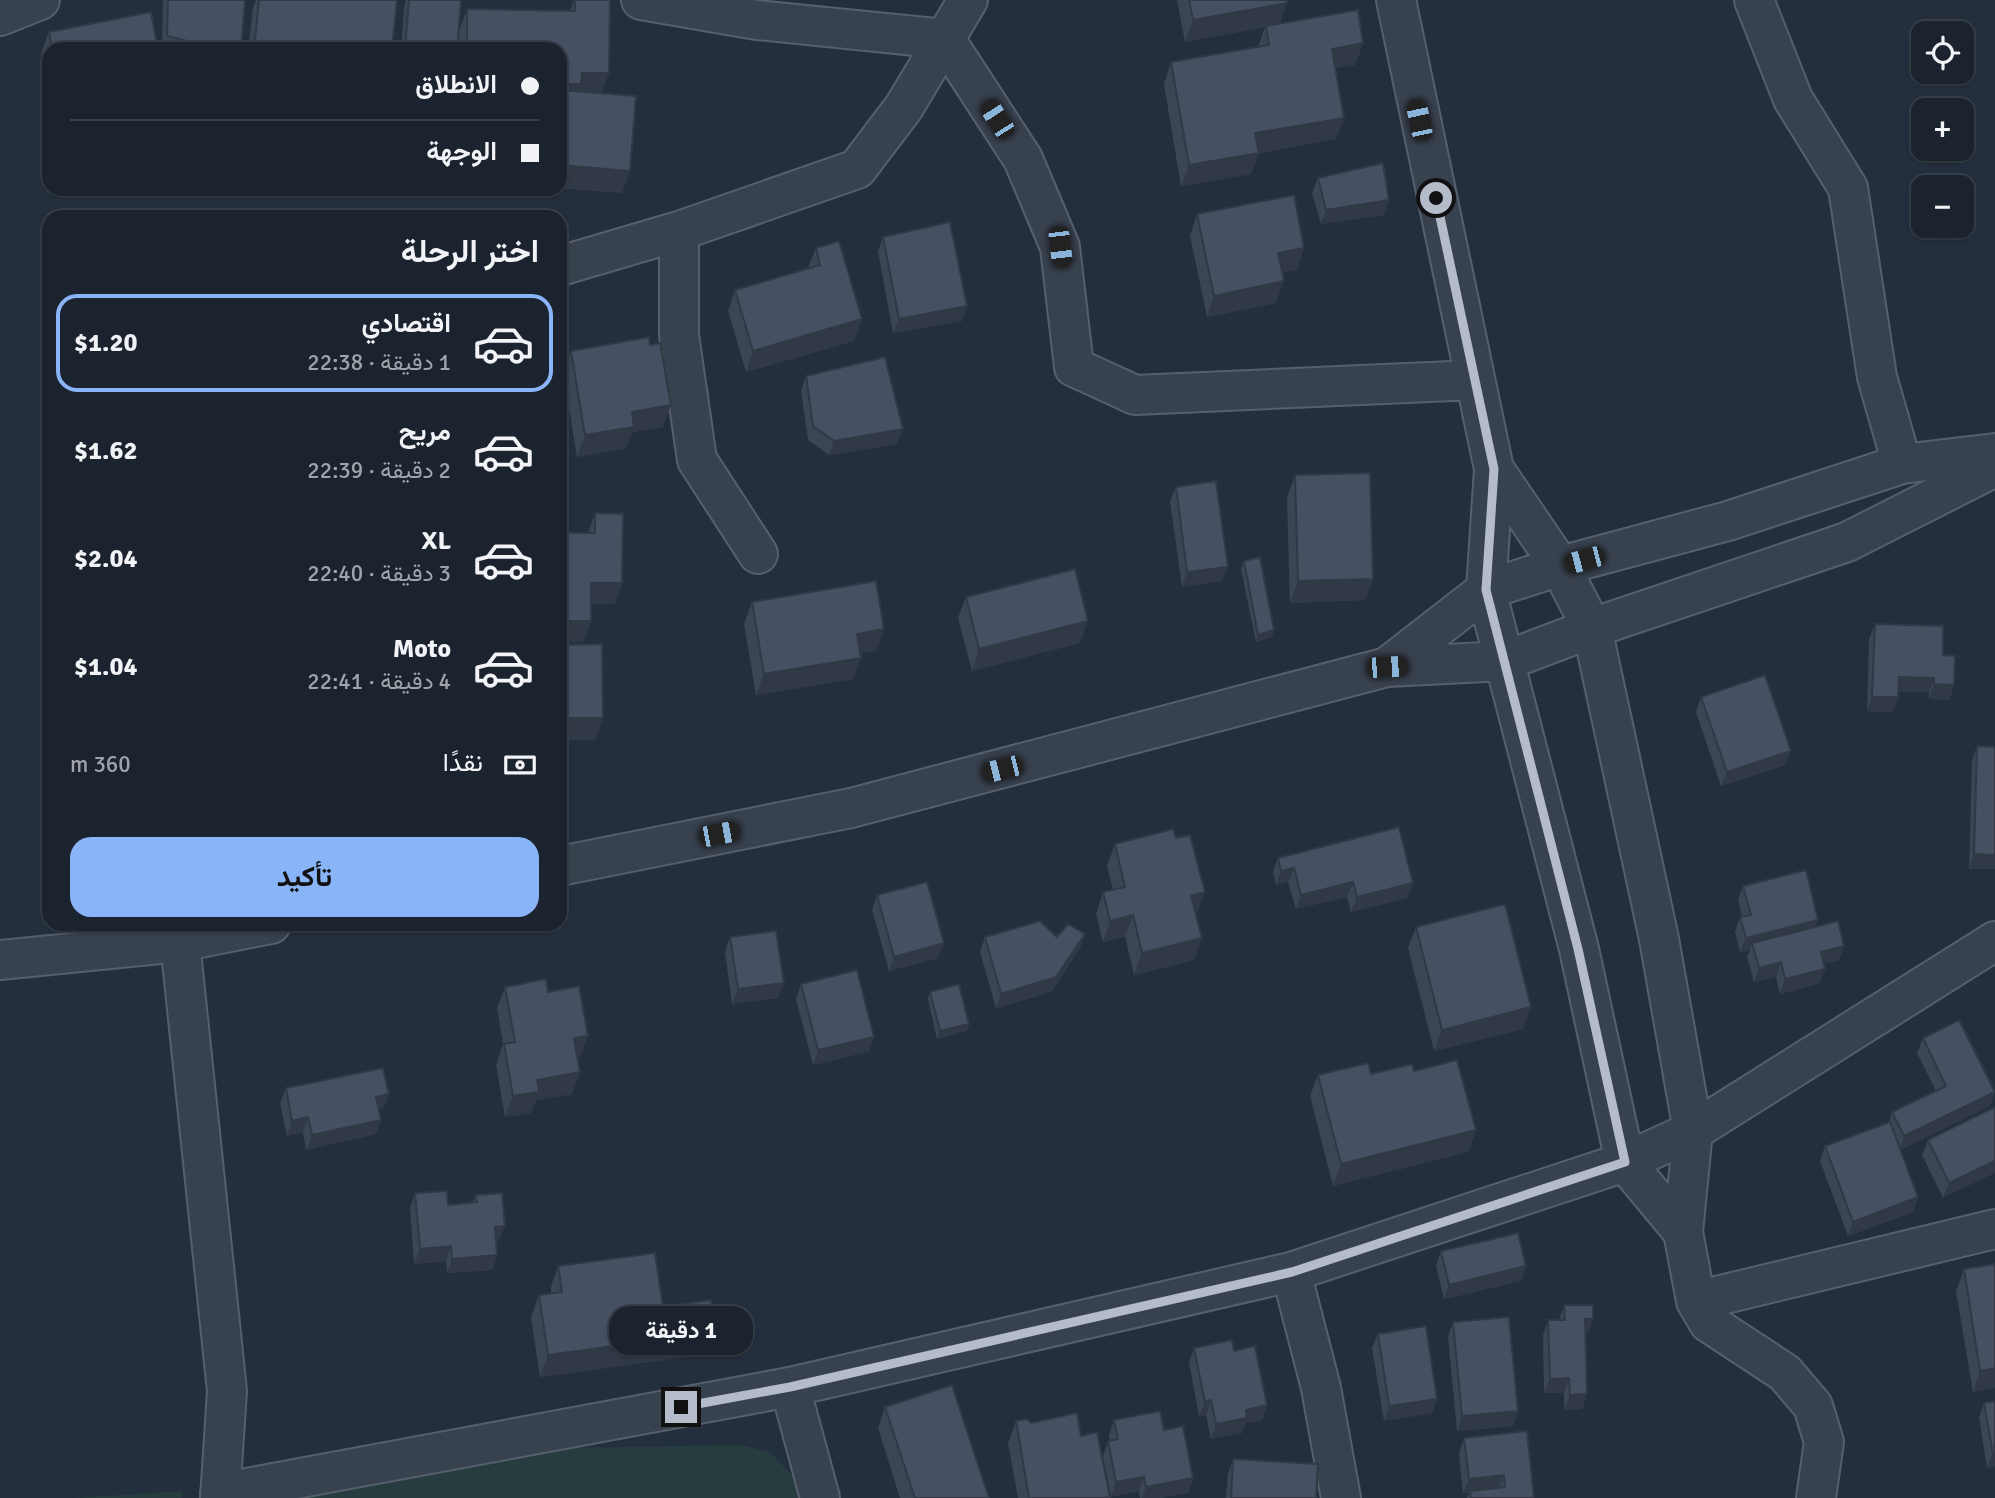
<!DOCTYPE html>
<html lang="ar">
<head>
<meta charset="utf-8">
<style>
	:root { --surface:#1b232e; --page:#242b36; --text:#f1f3f6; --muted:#a0a4aa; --line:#39404a; --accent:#8ab4f8 }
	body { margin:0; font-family:Signika,Vazirmatn,sans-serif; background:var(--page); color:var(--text); direction:rtl; height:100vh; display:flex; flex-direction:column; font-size:26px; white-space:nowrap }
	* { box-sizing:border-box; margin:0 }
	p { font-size:23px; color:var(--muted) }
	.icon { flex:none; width:38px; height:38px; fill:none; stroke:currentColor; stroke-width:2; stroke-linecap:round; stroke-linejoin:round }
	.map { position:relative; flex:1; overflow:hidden; direction:ltr }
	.details { position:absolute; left:42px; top:210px; width:525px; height:721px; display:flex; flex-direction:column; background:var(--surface); border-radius:21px; box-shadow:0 2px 5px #0004,0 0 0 2px var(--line); direction:rtl }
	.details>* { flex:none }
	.guide { position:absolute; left:42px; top:42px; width:525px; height:154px; border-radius:21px; box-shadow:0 2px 5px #0004,0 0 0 2px var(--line); direction:rtl; display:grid; align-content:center; height:154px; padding:0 28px; background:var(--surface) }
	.buttons { position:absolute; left:1911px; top:21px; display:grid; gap:14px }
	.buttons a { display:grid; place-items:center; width:63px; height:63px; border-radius:14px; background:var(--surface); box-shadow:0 2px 5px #0004,0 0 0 2px var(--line); font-size:35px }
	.end { position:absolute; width:32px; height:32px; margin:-16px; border:9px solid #b4bcc9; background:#111; box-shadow:0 0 0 4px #111 }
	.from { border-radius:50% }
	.bubble { position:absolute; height:49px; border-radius:21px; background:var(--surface); box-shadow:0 2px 5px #0004,0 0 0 2px var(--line); font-size:23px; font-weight:700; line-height:49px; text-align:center; direction:rtl }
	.car { position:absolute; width:21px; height:42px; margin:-21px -10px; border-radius:9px; box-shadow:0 0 5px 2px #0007; background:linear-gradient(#222 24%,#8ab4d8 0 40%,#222 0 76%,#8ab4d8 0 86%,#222 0) }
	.guide b { display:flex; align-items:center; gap:24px; height:66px; font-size:26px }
	.guide b+b { border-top:2px solid var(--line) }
	.guide i { width:18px; height:18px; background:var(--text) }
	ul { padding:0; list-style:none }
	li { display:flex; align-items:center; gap:21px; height:98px; margin:0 14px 10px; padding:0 14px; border:4px solid transparent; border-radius:21px }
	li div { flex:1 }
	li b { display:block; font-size:26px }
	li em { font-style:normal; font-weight:700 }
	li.active { border-color:var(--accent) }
	li>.icon { width:63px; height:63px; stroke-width:1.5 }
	h2 { padding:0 28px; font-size:32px; line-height:84px }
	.pay { display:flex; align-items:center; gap:18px; height:77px; padding:0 28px; font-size:26px }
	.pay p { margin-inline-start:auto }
	.button { display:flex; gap:14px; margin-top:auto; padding:14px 28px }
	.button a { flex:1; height:80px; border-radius:21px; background:var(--accent); color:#111; font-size:28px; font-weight:700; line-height:80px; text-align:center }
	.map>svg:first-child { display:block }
	.green { fill:#263c3f }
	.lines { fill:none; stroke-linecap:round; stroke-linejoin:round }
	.minor-casing { stroke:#565f6c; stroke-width:42 }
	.minor { stroke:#38414e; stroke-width:38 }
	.wall { fill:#3b4654 }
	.shaded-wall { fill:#303945 }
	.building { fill:#455162; stroke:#303945; stroke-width:2 }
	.route { stroke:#b4bcc9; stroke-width:9 }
</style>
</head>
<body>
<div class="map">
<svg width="1995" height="1498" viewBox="0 0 1995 1498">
	<rect width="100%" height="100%" fill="#242f3e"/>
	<path class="green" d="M742 1445 771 1453 803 1487 807 1498H259L561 1448Z
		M183 1491 182 1498H74Z"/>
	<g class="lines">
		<g class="minor-casing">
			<path id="minor" d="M641 0 757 20 945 39 1023 159 1060 247 1074 367 1135 395 1475 380
				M1396 0 1494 469 1486 590 1579 949 1625 1162 1683 1232
				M1754 0 1793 99 1848 188 1877 377 1902 464
				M0 16 40 0
				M679 231V335L697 460 758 554
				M560 266 679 231 857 169 904 107 968 0
				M1494 469 1560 566 1592 628 1659 939 1693 1131 1683 1232 1696 1301 1709 1323 1785 1373 1813 1406 1824 1442 1816 1498
				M1387 667 1486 590 1560 566 1728 521 1902 464 1995 453
				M560 866 851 808 1387 667 1505 661 1592 628 1847 542 1995 467
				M180 942 227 1391 220 1498
				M0 960 180 942 271 924
				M1291 1272 1321 1388 1341 1498
				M1696 1301 1995 1229
				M220 1493 790 1387
				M820 1498 790 1387 1291 1272 1625 1162 1693 1131 1995 941"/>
		</g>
		<use href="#minor" class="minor"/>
	</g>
	<path class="wall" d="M163 0H245L241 49H162Z
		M256 0H394L392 49H248L253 8Z
		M406 0H461L457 49H401L404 7Z
		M574 0H610L602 93 622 193 560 188V49H459V31L467 9 570 11Z
		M1177 0H1287L1280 23 1363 43 1355 65 1335 68 1336 139 1259 153 1251 174 1181 186 1164 84 1171 62 1258 47 1265 27 1185 42Z
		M49 32 158 49H49V95L41 53Z
		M1318 178 1384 215 1321 224 1312 193Z
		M1197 214 1297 270 1282 272 1276 303 1207 317 1190 236Z
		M883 237 962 321 893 333 878 252Z
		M816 248 862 319 854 341 746 372 728 311 735 290 808 268Z
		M571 351 663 427 632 432 626 448 577 457 563 372Z
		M806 376 897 444 829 455 808 440 801 390Z
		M1295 475 1373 579 1365 600 1290 603 1287 497Z
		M1176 487 1222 581 1182 587 1170 501Z
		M595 513 622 583 615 604H591V621L583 642H560L564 544 568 533H588Z
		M1244 561 1274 630 1272 637 1256 642 1241 569Z
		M966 597 1080 643 972 671 958 618Z
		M752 602 884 629 876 651 860 653 853 679 756 695 744 624Z
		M1875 624 1943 655 1954 685 1949 700 1929 699V692H1898V697L1893 712 1867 711 1869 639Z
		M1701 697 1785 765 1721 786 1696 712Z
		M1977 746 1995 747V869H1969L1972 761Z
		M1115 844 1197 914H1195L1202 938 1194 960 1134 975 1125 936 1103 942 1096 914 1103 892 1113 890 1107 866Z
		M1278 858 1408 898 1351 912 1347 897 1296 909 1288 882 1276 885 1273 872Z
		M1743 886 1816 927 1844 946 1839 960 1824 964 1820 983 1780 994 1776 977 1754 982 1747 957 1750 950 1740 952 1735 932 1740 917H1742L1738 900Z
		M877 895 938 958 889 971 872 910Z
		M1416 927 1523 1029 1434 1051 1408 948Z
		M1085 934 1080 948 1051 992 996 1008 980 952 985 937H1057Z
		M730 937 784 983 778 998 732 1004 725 952Z
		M801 984 869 1051 813 1065 796 999Z
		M505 987 548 992 580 1057 577 1058 572 1094 536 1100 531 1113 505 1117 496 1065 503 1044 497 1008Z
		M930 992 969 1024 967 1031 937 1039 928 999Z
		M1923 1038 1995 1091 1990 1106 1900 1150 1918 1197 1913 1212 1848 1236 1820 1161 1825 1146 1889 1123 1892 1112 1936 1091 1917 1053Z
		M1414 1071 1476 1130 1468 1152 1333 1186 1310 1096 1318 1075 1371 1074Z
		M286 1088 384 1108 379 1109 381 1120 376 1134 306 1150 303 1132 287 1136 280 1103Z
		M1995 1107 1943 1198 1922 1155 1928 1140Z
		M415 1193 448 1205 473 1202 476 1195 499 1240 496 1241 497 1255 492 1270 447 1273 446 1261 414 1264 410 1208Z
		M1441 1251 1526 1266 1521 1281 1444 1299 1436 1266Z
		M1995 1264V1388L1973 1392 1956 1291 1964 1269Z
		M558 1266 663 1307 708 1354 540 1377 531 1317 539 1295 551 1294V1287Z
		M1564 1305 1593 1319 1588 1333H1586L1587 1394 1582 1409 1564 1410V1393H1544L1543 1335 1548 1320H1559Z
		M1453 1322 1518 1411 1513 1426 1457 1431 1448 1337Z
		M1378 1334 1437 1399 1432 1413 1384 1421 1372 1348Z
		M1194 1348 1234 1351 1267 1405 1262 1420 1245 1423 1242 1433 1211 1439 1206 1415 1199 1416 1189 1362Z
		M1995 1401V1467L1987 1468 1979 1417 1984 1403Z
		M885 1407 989 1498H900L878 1428Z
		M1114 1420 1164 1430 1193 1478 1188 1493 1160 1498H1140L1139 1491 1111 1497 1103 1456 1108 1441H1110L1109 1435Z
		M1016 1421 1031 1423 1081 1436 1109 1498H1018L1008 1443Z
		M1464 1438 1534 1498H1467L1469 1493H1463L1459 1453Z
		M1233 1459 1316 1498H1226L1228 1474Z"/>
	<path class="shaded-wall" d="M1287 3 1279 24 1185 42 1193 20Z
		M1363 43 1355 65 1324 70 1332 49Z
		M582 73H609L601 95 560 106V84Z
		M1344 118 1336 139 1259 153 1251 174 1181 186 1189 165 1255 133Z
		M560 165 630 171 622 193 560 188Z
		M1389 200 1384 215 1321 224 1326 210Z
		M1304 248 1297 270 1271 275 1278 253Z
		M1284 281 1276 303 1207 317 1214 296Z
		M967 306 962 321 893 333 899 319Z
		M862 319 854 341 746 372 753 351Z
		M671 405 663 427 632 432 626 448 577 457 585 435 632 412Z
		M903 429 897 444 829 455 834 441Z
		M1228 567 1222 581 1182 587 1187 572Z
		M1373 579 1365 600 1290 603 1298 581Z
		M591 583H622L615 604H583Z
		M560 621H591L583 642H560Z
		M1088 621 1080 643 972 671 979 649Z
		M884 629 876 651 849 655 857 634Z
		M1274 630 1272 637 1256 642 1258 635Z
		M861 658 853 679 756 695 764 674Z
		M1899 677 1934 678 1929 692H1893Z
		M1934 684 1954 685 1949 700 1929 699Z
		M1872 697H1898L1893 712 1867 711Z
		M560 718H603L596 740H560Z
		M1791 751 1785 765 1721 786 1727 772Z
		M1974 854 1995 855V869H1969Z
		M1294 868 1288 882 1276 885 1281 871Z
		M1353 882 1347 897 1296 909 1301 895Z
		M1413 883 1408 898 1351 912 1357 897Z
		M1205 892 1197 914 1183 917 1191 896Z
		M1133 915 1125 936 1103 942 1110 921Z
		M1818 920 1813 934 1752 943 1750 950 1740 952 1746 938Z
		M1085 934 1080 948 1051 992 996 1008 1001 994Z
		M1202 938 1194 960 1134 975 1142 953Z
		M944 943 938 958 889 971 894 957Z
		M1844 946 1839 960 1815 966 1821 952Z
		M1781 962 1776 977 1754 982 1759 968Z
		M1825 969 1820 983 1780 994 1785 979Z
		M784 983 778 998 732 1004 738 989Z
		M1531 1007 1523 1029 1434 1051 1442 1030Z
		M969 1024 967 1031 937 1039 940 1031Z
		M588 1036 580 1057 566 1060 574 1038Z
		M874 1037 869 1051 813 1065 818 1050Z
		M580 1072 572 1094 536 1100 531 1113 505 1117 513 1096 537 1080Z
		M1995 1092 1990 1106 1899 1151 1904 1136Z
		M389 1094 384 1108 370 1111 376 1097Z
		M308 1117 303 1132 287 1136 292 1121Z
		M381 1120 376 1134 306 1150 312 1135Z
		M1476 1130 1468 1152 1333 1186 1341 1164Z
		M1995 1161V1173L1943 1198 1949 1183Z
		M1918 1197 1913 1212 1848 1236 1853 1222Z
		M505 1226 499 1240 490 1242 495 1227Z
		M451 1246 446 1261 414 1264 420 1249Z
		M497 1255 492 1270 447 1273 452 1259Z
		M1526 1266 1521 1281 1444 1299 1449 1285Z
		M1585 1319H1593L1588 1333H1580Z
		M716 1332 708 1354 540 1377 548 1355Z
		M1995 1368V1388L1973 1392 1980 1371Z
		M1569 1378 1564 1393H1544L1550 1379Z
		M1587 1394 1582 1409 1564 1410 1570 1395Z
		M1437 1399 1432 1413 1384 1421 1389 1406Z
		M1211 1400 1206 1415 1199 1416 1205 1402Z
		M1267 1405 1262 1420 1245 1423 1242 1433 1211 1439 1216 1424 1246 1410Z
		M1518 1411 1513 1426 1457 1431 1462 1416Z
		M1995 1453V1467L1987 1468 1993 1454Z
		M1504 1475 1498 1490 1463 1493 1469 1479Z
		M1144 1477 1139 1491 1111 1497 1116 1482Z
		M1193 1478 1188 1493 1160 1498H1142L1146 1487Z"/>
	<path class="building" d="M168 0H245L241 49H211V47L167 36Z
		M259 0H397L392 49H254Z
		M409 0H461L457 49H405Z
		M575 0H610L609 73H582L581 84H560V49H467V9L575 11Z
		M1189 0H1287V3L1193 20Z
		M1358 10 1363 43 1332 49 1344 118 1255 133 1259 153 1189 165 1171 62 1269 45 1266 26Z
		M151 12 158 49H52L49 32Z
		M560 90 636 96 630 171 560 165Z
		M1383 163 1389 200 1326 210 1318 178Z
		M1294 195 1304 248 1278 253 1284 281 1214 296 1197 214Z
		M950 222 967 306 899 319 883 237Z
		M839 241 862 319 753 351 735 290 820 265 816 248Z
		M649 337 650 345 660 343 671 405 632 412 634 427 585 435 571 351Z
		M885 357 903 429 834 441 813 426 806 376Z
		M1370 473 1373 579 1298 581 1295 475Z
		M1216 481 1228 567 1187 572 1176 487Z
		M595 513 623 514 622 583H591V621H560V543L568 544V533H595Z
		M1260 557 1274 630 1258 635 1244 561Z
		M1075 569 1088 621 979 649 966 597Z
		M876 581 884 629 857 634 861 658 764 674 752 602Z
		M1875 624 1943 626V655L1955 656 1954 685 1934 684V678L1899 677 1898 697H1872Z
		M602 644 603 718H560V645Z
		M1765 675 1791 751 1727 772 1701 697Z
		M1977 746 1995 747V855L1974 854Z
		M1399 827 1413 883 1357 897 1353 882 1301 895 1294 868 1281 871 1278 858Z
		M1173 829 1176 838 1190 835 1205 892 1191 896 1202 938 1142 953 1133 915 1110 921 1103 892 1125 887 1115 844Z
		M1806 870 1818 920 1746 938 1740 917 1751 915 1743 886Z
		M927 882 944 943 894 957 877 895Z
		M1505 904 1531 1007 1442 1030 1416 927Z
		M1040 921 1057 937 1068 924 1085 934 1056 977 1001 994 985 937Z
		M1838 921 1844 946 1821 952 1825 969 1785 979 1781 962 1759 968 1752 943Z
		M776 931 784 983 738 989 730 937Z
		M857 970 874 1037 818 1050 801 984Z
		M546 979 548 992 579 986 588 1036 574 1038 580 1072 537 1080 539 1092 513 1096 504 1044 515 1042 505 987Z
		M959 984 969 1024 940 1031 930 992Z
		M1959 1020 1995 1092 1904 1136 1892 1112 1946 1086 1923 1038Z
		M1457 1060 1476 1130 1341 1164 1318 1075 1368 1063 1371 1074 1412 1064 1414 1071Z
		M383 1068 389 1094 376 1097 381 1120 312 1135 308 1117 292 1121 286 1088Z
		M1995 1107V1161L1949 1183 1928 1140Z
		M1890 1122 1918 1197 1853 1222 1825 1146Z
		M447 1191 448 1205 477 1202 476 1195 502 1193 505 1226 495 1227 497 1255 452 1259 451 1246 420 1249 415 1193Z
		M1518 1233 1526 1266 1449 1285 1441 1251Z
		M655 1253 663 1307 711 1300 716 1332 548 1355 539 1295 562 1292 558 1266Z
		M1995 1264V1368L1980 1371 1964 1269Z
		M1564 1305H1593V1319H1585L1587 1394 1570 1395 1569 1378 1550 1379 1548 1320H1565Z
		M1509 1317 1518 1411 1462 1416 1453 1322Z
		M1426 1326 1437 1399 1389 1406 1378 1334Z
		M1232 1340 1234 1351 1255 1346 1267 1405 1246 1410 1247 1418 1216 1424 1211 1400 1205 1402 1194 1348Z
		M952 1385 989 1498H915L885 1407Z
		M1995 1401V1453L1993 1454 1984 1403Z
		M1160 1411 1164 1430 1183 1426 1193 1478 1146 1487 1144 1477 1116 1482 1108 1441 1118 1439 1114 1420Z
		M1077 1413 1081 1436 1097 1432 1110 1497 1103 1498H1029L1016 1421 1027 1419 1031 1423Z
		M1527 1431 1534 1498H1471L1470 1491 1505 1487 1504 1475 1469 1479 1464 1438Z
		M1233 1459 1318 1464 1316 1498H1231Z"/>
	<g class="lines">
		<path class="route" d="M681 1407 790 1387 1292 1272 1625 1162 1578 949 1486 590 1494 469 1436 198"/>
	</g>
</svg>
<div class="buttons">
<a><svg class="icon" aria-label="locate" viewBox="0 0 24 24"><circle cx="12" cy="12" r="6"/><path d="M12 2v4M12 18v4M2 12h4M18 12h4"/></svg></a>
<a>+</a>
<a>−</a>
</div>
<i class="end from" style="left:1436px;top:198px"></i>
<i class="end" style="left:681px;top:1407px"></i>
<div class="bubble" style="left:609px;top:1306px;width:144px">1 دقيقة</div>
<i class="car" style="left:997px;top:119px;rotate:327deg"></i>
<i class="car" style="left:1419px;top:120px;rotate:348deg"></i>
<i class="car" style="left:1060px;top:247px;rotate:173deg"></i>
<i class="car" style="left:1584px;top:560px;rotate:255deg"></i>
<i class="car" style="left:1387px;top:667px;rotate:87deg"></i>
<i class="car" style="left:1002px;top:769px;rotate:256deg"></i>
<i class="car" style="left:719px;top:834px;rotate:79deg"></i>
<div class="guide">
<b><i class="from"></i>الانطلاق</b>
<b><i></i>الوجهة</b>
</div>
<section class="details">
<h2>اختر الرحلة</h2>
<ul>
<li class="active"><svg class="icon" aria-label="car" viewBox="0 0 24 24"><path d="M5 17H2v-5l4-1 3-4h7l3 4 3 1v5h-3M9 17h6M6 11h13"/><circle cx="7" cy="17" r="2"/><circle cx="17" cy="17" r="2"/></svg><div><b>اقتصادي</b><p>1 دقيقة · 22:38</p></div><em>$1.20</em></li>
<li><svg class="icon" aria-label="car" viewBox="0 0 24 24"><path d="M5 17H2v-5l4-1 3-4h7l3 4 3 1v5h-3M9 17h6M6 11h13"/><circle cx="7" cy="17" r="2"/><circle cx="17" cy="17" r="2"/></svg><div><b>مريح</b><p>2 دقيقة · 22:39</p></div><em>$1.62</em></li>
<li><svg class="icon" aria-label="car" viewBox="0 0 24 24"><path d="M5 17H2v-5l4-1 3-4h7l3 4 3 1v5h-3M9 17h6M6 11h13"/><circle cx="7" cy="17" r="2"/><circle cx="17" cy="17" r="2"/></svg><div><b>XL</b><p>3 دقيقة · 22:40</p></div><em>$2.04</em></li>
<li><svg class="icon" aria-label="car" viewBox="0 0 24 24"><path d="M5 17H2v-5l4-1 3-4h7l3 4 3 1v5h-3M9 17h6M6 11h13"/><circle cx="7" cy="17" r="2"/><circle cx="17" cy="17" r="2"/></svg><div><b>Moto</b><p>4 دقيقة · 22:41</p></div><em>$1.04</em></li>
</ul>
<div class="pay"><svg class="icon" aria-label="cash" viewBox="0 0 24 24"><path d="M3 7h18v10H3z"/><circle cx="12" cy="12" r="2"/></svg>نقدًا<p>360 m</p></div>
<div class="button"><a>تأكيد</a></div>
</section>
</div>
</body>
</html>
